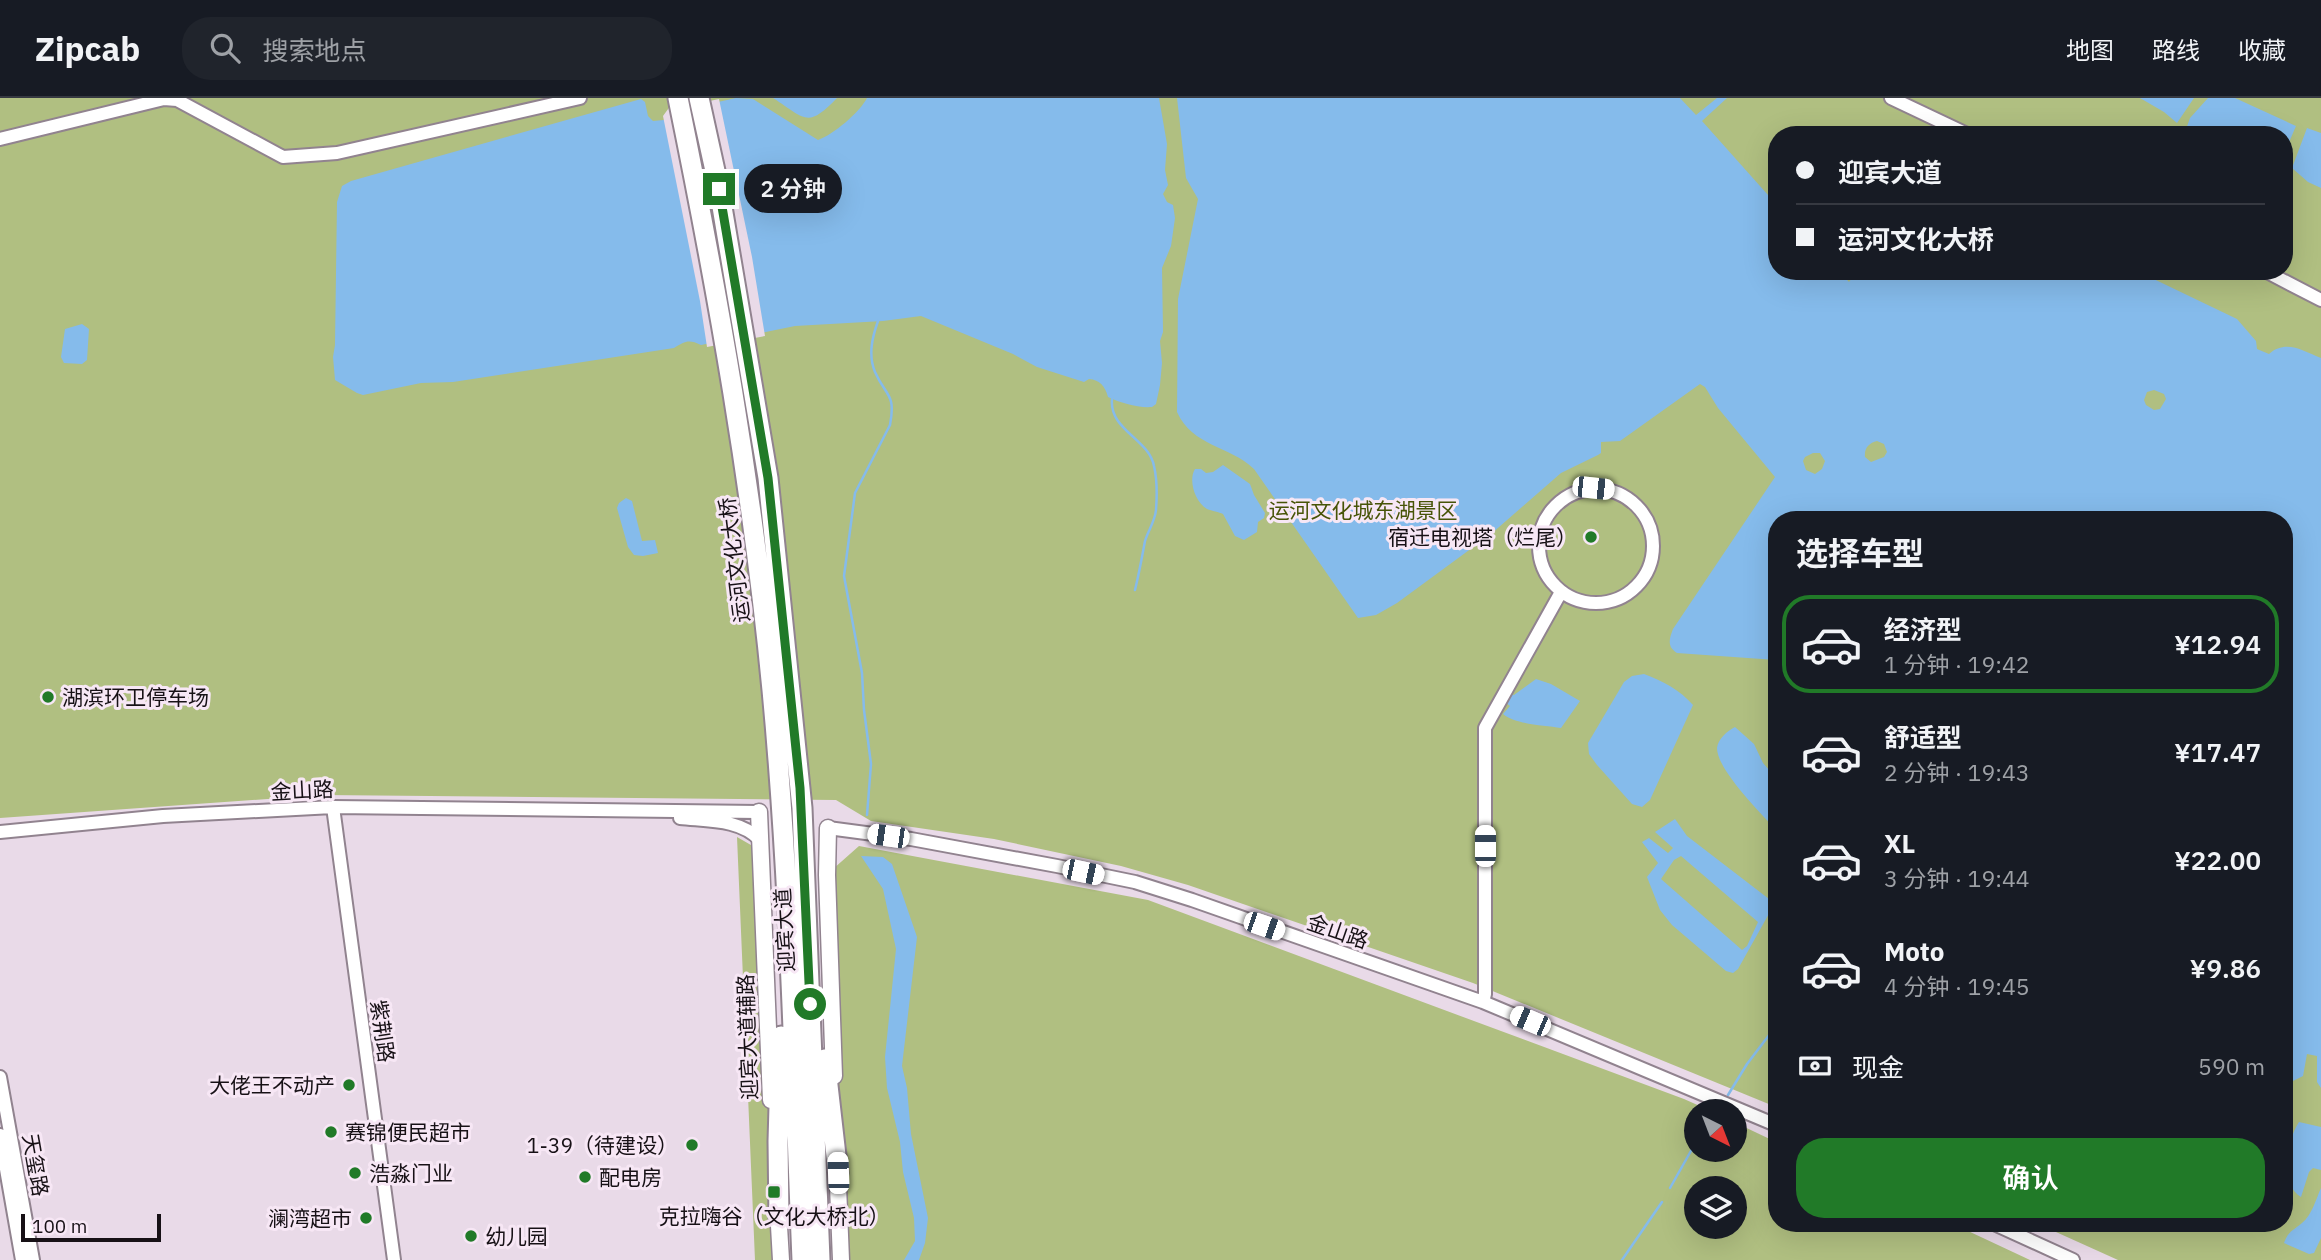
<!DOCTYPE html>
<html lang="zh">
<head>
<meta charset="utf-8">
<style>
	:root { --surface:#171b24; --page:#20242c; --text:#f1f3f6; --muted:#9ea1a6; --line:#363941; --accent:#217a28 }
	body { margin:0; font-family:"IBM Plex Sans","Noto Sans SC",sans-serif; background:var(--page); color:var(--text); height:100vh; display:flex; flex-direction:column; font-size:26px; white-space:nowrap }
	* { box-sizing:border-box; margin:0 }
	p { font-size:23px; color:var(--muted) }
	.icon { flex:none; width:38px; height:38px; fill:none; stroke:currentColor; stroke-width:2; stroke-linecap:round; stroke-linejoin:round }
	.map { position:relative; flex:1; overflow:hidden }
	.details { position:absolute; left:1768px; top:413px; width:525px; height:721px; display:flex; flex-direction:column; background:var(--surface); border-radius:28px; box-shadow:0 7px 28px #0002 }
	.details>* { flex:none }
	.top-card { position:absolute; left:1768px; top:28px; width:525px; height:154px; border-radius:28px; box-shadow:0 7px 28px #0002; display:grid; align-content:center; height:154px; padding:0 28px; background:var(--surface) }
	.needle { width:46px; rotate:138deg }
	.fabs { position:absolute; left:1684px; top:1001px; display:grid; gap:14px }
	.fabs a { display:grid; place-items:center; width:63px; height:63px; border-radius:50%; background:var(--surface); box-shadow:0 7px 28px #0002; font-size:35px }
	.scale { position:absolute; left:21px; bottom:18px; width:140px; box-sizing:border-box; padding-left:7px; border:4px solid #171116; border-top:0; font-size:19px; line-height:24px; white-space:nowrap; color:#171116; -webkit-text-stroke:5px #f7e7f5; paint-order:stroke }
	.end { position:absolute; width:32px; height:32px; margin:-16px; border:9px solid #217a28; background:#fff; box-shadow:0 0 0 4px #fff }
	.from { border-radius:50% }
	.bubble { position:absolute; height:49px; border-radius:24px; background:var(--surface); box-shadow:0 7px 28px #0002; font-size:23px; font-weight:600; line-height:49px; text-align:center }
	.car { position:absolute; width:21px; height:42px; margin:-21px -10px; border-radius:9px; box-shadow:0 0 5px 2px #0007; background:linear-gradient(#fff 24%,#345 0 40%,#fff 0 76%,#345 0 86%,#fff 0) }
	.top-card b { display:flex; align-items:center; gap:24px; height:66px; font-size:26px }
	.top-card b+b { border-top:2px solid var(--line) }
	.top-card i { width:18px; height:18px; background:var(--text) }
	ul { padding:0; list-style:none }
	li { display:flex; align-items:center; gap:21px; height:98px; margin:0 14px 10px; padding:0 14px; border:4px solid transparent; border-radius:28px }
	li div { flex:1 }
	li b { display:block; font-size:26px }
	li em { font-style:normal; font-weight:600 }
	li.active { border-color:var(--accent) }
	li>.icon { width:63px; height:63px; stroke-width:1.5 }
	h2 { padding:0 28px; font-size:32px; line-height:84px }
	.pay { display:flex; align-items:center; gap:18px; height:77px; padding:0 28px; font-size:26px }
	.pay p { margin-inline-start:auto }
	.primary-button { display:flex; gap:14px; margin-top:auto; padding:14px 28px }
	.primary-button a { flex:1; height:80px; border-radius:28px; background:var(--accent); color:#fff; font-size:28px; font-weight:600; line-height:80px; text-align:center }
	header { display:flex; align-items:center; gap:42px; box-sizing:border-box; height:98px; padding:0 35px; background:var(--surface); border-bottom:2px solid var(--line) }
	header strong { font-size:33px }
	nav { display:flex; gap:38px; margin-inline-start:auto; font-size:24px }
	.search { width:490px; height:63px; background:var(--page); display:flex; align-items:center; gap:18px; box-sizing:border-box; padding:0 24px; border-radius:28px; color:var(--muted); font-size:26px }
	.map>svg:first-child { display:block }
	.green { fill:#b0bf81; fill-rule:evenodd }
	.water { fill:#85bbeb; fill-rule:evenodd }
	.pier { fill:#e9dae8 }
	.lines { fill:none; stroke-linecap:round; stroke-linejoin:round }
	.stream { stroke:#85bbeb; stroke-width:2.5 }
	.minor-casing { stroke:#91838f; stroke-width:16 }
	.major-casing { stroke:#91838f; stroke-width:19 }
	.highway-casing { stroke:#91838f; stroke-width:23 }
	.minor { stroke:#fff; stroke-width:12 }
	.major { stroke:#fff; stroke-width:16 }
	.highway { stroke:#fff; stroke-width:19 }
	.route { stroke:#217a28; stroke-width:9 }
	.poi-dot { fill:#217a28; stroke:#f7e7f5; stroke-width:2.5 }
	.labels { text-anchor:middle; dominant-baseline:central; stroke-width:6; stroke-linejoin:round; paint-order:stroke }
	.park-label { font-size:21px; fill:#475407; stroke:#f7e7f5 }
	.poi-label { font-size:21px; fill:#171116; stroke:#f7e7f5; text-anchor:start }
	.street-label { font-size:21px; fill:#171116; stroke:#f7e7f5 }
</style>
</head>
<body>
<header>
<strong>Zipcab</strong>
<div class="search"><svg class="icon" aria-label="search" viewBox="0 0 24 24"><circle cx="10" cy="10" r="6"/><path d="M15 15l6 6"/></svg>搜索地点</div>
<nav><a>地图</a><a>路线</a><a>收藏</a></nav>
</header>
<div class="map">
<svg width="2321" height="1162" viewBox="0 0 2321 1162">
	<rect width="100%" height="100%" fill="#e9dae8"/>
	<path class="green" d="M0 0H2321V1162H2118L2036 1125H2284V422H1776V1009L1473 885 1188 787 1121 768 994 741 871 723 836 702 323 697 0 720ZM1776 37H2284V173H1776Z
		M737 739 765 755 770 767 779 1162H755Z
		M859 748 1148 802 1684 1001 1711 1013H1696V1052H1734V1024L1776 1044V1125H1951L2030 1162H838L824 779ZM1696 1090H1734V1129H1696Z"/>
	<path class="water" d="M736 0 753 1 818 42C833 37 860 14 867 0H1159L1167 46 1165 72 1168 87 1163 96 1167 104 1173 107 1175 120 1171 148 1162 170 1163 234 1160 243 1162 265 1160 287 1156 306 1152 309C1137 310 1121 305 1108 299 1105 288 1100 282 1089 281L1084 284 1037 269 1013 256 921 218 883 223 795 228 701 247C689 241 685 243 674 250L453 284 421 285 363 297 357 295 335 282 333 259 335 247 337 104 342 88 351 83 641 1 645 4 648 18 653 23 664 22 682 12Z
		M773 0H837C807 31 806 21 773 0Z
		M1177 0H1680L1696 17 1717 0H1727L1702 23 1776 106V173H1839L1849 184 1857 173H2137L2237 221 2256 243 2257 251 2269 256C2286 241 2303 253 2321 260V990L2317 984V958L2307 956 2303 978 2291 984 2284 983V422H1776V562L1677 555C1667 549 1669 541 1673 531L1775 379 1718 310 1705 289 1700 286 1620 343 1601 344V355L1598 357 1561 375 1491 436 1397 505 1376 517 1358 520 1254 371C1229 347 1193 349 1177 314L1178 201 1198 101 1186 80ZM2154 292 2164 296 2166 301 2160 311 2154 312 2146 307 2144 302 2147 294ZM1877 343 1884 346 1887 354 1884 359 1871 364 1865 359C1864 350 1869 345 1877 343ZM1813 355H1820L1825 363 1822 371 1815 376 1806 372 1803 363 1805 359Z
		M2140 0H2194L2177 25 2164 14Z
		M2208 0H2235L2296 28 2284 56V37H2184L2190 20Z
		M2307 30 2321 35V90L2308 84 2292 70Z
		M82 226 89 231 87 262 82 266 64 265 61 259 65 231Z
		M1223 367 1250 386 1254 397 1265 415 1264 420 1258 424 1257 434 1244 442 1235 438 1223 416C1219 414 1212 413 1207 411 1195 404 1188 382 1195 371H1201L1206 375 1213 374Z
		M626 400 632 403 642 443 655 442 658 455 643 458 634 457 628 449 617 410 619 405Z
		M1644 576C1663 583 1680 592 1693 607L1650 702 1642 709 1632 706 1597 667 1589 656 1588 645 1624 584 1632 578Z
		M1536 581 1551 586 1580 603 1561 630C1544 627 1517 627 1503 616L1510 608 1506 605 1510 596 1514 597Z
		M1735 629 1754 646 1763 665 1776 680V732C1761 715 1717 672 1717 650 1718 641 1727 633 1735 629Z
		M1675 721 1687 738 1769 801 1772 806 1771 812 1738 871 1733 875 1726 873 1672 827 1660 812 1647 779 1658 765 1642 744 1649 740 1668 755 1673 750 1655 734ZM1681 758 1758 824 1747 848 1742 852 1661 781 1674 762Z
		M861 758 883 759 892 766 917 839 902 968 907 990 911 1036 928 1120 925 1145 919 1162H904L915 1143 914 1120 903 1074 900 1044 887 990 885 959 896 851 883 791Z
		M2299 1024 2321 1029V1072L2313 1070 2309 1074 2301 1099C2279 1086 2287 1042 2299 1024Z
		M2321 1090V1140L2314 1155 2309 1156 2284 1145C2288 1133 2294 1132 2302 1125 2312 1117 2316 1101 2321 1090Z"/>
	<path class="pier" d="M719 1 752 159 765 238 707 249 700 203 663 18 671 7 682 9Z"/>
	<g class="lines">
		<path class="stream" d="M1112 301C1109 332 1149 341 1154 368 1157 381 1157 399 1156 412 1155 423 1148 433 1145 443 1142 459 1139 476 1135 492
			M867 717 871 666 864 612 862 575 844 478 855 395 890 327C896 295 886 299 875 274 868 257 872 240 878 223
			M1728 997 1747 966 1776 928
			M1717 1013 1719 1011
			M1670 1090 1696 1044
			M1622 1162 1662 1104"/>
		<g class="minor-casing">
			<path id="minor" d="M1891 0 1969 37
				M0 41 164 1 177 2 283 59 337 55 580 0
				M2265 173 2321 202
				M1539 448a57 57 0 1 1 114 0a57 57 0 1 1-114 0Z
				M333 709 394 1162
				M680 720C708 723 740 721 760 742
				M828 730 911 741 1057 768 1135 784 1192 802 1483 904 1776 1027
				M0 734 163 718 333 709 759 714
				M1483 904 1485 896V630L1561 494
				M0 979 33 1162
				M0 1037 22 1162
				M1992 1125 2073 1162"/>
		</g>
		<g class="major-casing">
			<path id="major" d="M759 714 771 1002
				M828 730 827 777 834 978
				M837 1063 841 1162
				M778 1111 781 1162"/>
		</g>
		<g class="highway-casing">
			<path id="highway" d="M678 0C718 196 753 393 772 592 790 782 794 972 802 1162
				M699 0 719 91 768 380 802 710 820 1162
				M825 961 838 1075
				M779 1123 778 1043 781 938"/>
		</g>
		<use href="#minor" class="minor"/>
		<use href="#major" class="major"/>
		<use href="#highway" class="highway"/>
	</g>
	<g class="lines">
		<path class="route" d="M719 91 768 380 800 690 810 906"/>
	</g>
	<g class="poi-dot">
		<circle cx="1591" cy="439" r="7"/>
		<circle cx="48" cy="599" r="7"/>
		<circle cx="349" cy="987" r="7"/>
		<circle cx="331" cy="1034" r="7"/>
		<circle cx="692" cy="1047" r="7"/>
		<circle cx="355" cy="1075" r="7"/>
		<circle cx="585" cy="1079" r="7"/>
		<rect x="767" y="1087" width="14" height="14" rx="3.5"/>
		<circle cx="366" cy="1120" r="7"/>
		<circle cx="471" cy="1138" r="7"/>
	</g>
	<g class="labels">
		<g class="park-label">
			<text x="1363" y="412">运河文化城东湖景区</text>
		</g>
		<g class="poi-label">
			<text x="1577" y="439" text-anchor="end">宿迁电视塔（烂尾）</text>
			<text x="62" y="599">湖滨环卫停车场</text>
			<text x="335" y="987" text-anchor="end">大佬王不动产</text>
			<text x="345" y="1034">赛锦便民超市</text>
			<text x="678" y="1047" text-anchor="end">1-39（待建设）</text>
			<text x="369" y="1075">浩淼门业</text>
			<text x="599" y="1079">配电房</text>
			<text x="774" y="1118" text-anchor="middle">克拉嗨谷（文化大桥北）</text>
			<text x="352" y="1120" text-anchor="end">澜湾超市</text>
			<text x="485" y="1138">幼儿园</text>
		</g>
		<g class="street-label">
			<text transform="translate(734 462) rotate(-97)">运河文化大桥</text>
			<text transform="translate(302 692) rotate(-3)">金山路</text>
			<text transform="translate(784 832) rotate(-93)">迎宾大道</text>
			<text transform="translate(1338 833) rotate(19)">金山路</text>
			<text transform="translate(383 933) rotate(82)">紫荆路</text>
			<text transform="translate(747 939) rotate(-92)">迎宾大道辅路</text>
			<text transform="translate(36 1067) rotate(80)">天玺路</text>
		</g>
	</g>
</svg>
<div class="fabs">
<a><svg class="needle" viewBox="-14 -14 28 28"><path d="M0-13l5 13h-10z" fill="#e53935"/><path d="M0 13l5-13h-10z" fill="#9ea1a6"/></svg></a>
<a><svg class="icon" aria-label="layers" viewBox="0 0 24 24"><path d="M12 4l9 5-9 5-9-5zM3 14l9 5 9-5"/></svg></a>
</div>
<div class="scale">100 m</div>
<i class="end from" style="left:810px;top:906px"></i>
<i class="end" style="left:719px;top:91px"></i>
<div class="bubble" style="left:744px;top:66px;width:98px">2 分钟</div>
<i class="car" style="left:1593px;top:390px;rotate:96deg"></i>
<i class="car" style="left:888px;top:738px;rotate:278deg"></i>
<i class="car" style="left:1485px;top:748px;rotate:0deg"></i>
<i class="car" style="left:1083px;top:774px;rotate:102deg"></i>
<i class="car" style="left:1264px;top:828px;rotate:109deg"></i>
<i class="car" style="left:1530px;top:923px;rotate:293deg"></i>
<i class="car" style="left:838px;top:1075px;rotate:358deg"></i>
<div class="top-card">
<b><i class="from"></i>迎宾大道</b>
<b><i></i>运河文化大桥</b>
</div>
<section class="details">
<h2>选择车型</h2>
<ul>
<li class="active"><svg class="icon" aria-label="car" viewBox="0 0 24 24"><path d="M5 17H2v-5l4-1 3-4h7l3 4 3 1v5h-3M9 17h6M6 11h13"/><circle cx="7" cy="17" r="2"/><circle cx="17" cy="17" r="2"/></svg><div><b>经济型</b><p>1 分钟 · 19:42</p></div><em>¥12.94</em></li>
<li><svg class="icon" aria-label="car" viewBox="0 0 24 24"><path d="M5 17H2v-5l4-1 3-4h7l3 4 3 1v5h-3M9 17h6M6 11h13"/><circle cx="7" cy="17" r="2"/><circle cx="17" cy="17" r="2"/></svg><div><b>舒适型</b><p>2 分钟 · 19:43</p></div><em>¥17.47</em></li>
<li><svg class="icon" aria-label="car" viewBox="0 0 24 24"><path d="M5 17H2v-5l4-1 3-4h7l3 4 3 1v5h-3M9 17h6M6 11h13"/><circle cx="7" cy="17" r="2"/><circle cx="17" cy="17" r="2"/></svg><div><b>XL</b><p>3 分钟 · 19:44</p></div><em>¥22.00</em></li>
<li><svg class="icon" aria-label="car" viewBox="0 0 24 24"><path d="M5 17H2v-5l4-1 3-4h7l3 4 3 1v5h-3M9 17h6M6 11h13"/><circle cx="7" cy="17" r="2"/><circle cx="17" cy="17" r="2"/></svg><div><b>Moto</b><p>4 分钟 · 19:45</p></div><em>¥9.86</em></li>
</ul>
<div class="pay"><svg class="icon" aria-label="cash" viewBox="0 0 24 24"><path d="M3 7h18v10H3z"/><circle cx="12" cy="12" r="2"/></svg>现金<p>590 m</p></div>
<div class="primary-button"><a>确认</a></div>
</section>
</div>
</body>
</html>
